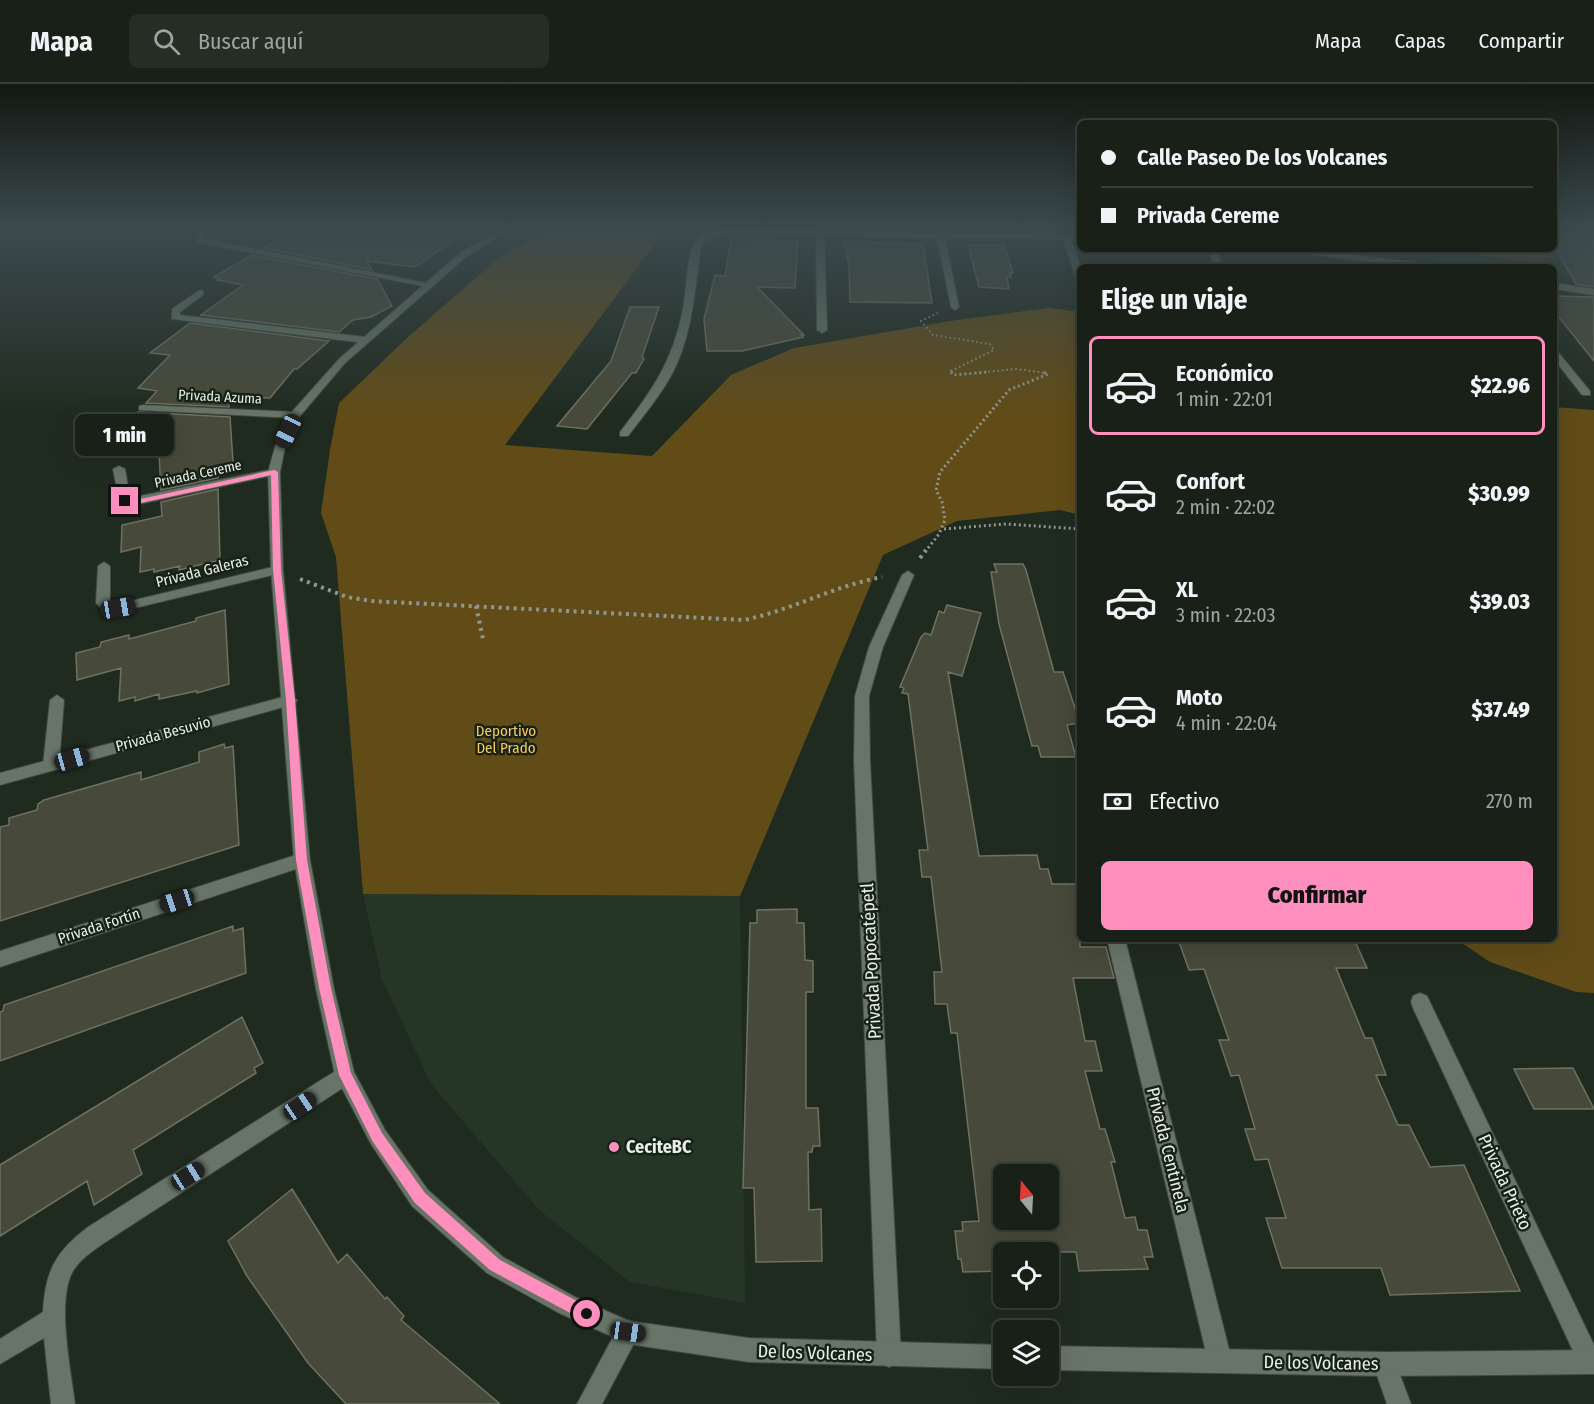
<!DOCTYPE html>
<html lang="es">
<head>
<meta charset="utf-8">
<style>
	:root { --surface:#182018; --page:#252d25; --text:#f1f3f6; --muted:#9fa3a2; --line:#363e37; --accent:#fe8ebb }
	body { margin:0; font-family:"Fira Sans Condensed",sans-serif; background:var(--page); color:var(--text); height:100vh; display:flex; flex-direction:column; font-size:22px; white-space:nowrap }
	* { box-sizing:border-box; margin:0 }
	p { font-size:20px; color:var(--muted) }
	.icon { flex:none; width:33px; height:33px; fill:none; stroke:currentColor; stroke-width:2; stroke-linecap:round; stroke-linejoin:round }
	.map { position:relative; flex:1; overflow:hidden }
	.sheet { position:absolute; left:1077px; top:180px; width:480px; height:678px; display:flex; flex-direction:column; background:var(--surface); border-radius:9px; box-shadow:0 6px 24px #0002,0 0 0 2px var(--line) }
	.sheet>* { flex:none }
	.guide { position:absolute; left:1077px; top:36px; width:480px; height:132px; border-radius:9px; box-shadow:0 6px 24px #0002,0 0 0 2px var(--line); display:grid; align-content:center; height:132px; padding:0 24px; background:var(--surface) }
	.needle { width:39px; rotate:342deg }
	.tools { position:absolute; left:993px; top:1080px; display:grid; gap:12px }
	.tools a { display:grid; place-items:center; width:66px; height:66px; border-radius:9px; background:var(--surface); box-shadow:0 6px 24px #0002,0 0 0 2px var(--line); font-size:30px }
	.end { position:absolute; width:27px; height:27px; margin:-14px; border:8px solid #fe8ebb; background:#111; box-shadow:0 0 0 3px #111 }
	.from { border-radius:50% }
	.bubble { position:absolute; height:42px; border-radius:9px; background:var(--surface); box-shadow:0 6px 24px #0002,0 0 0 2px var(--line); font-size:20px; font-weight:800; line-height:42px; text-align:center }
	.car { position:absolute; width:18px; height:36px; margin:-18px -9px; border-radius:8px; box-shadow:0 0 4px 2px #0007; background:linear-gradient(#222 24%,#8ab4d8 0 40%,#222 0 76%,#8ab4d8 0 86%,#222 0) }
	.guide b { display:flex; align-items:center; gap:21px; height:57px; font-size:22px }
	.guide b+b { border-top:2px solid var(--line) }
	.guide i { width:15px; height:15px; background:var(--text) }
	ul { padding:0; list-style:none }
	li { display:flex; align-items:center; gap:18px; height:99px; margin:0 12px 9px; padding:0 12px; border:3px solid transparent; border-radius:9px }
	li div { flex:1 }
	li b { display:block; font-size:22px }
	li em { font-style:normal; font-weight:800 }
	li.on { border-color:var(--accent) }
	li>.icon { width:54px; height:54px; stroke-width:1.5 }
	h2 { padding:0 24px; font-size:27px; line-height:72px }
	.pay { display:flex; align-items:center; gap:15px; height:66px; padding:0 24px; font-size:22px }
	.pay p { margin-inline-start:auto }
	.cta { display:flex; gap:12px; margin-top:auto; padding:12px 24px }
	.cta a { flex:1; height:69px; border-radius:9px; background:var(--accent); color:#111; font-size:24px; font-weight:800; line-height:69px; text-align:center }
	header { display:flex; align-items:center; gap:36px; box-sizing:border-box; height:84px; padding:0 30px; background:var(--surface); border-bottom:2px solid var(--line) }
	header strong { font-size:28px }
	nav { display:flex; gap:33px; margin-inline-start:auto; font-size:21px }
	.search { width:420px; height:54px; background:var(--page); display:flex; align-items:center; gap:15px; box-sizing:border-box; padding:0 21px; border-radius:9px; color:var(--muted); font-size:22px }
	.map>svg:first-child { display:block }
	.built { fill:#253626 }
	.green { fill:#614c18 }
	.building { fill:#474a3a; stroke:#6e7161; stroke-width:1.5; fill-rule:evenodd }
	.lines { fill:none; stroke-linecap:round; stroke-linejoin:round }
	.lane-casing { stroke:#3f493f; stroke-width:2 }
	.street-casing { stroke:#3f493f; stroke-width:2 }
	.secondary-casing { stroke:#3f493f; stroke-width:2 }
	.path-far2 { stroke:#8e968e; stroke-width:2; stroke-dasharray:1.5 3; stroke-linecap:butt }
	.path-far1 { stroke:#8e968e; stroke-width:3; stroke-dasharray:2 3; stroke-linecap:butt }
	.path { stroke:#8e968e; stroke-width:4; stroke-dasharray:3 4.5; stroke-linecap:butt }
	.lane { fill:#677467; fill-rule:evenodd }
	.street { fill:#677467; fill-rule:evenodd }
	.secondary { fill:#677467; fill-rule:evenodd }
	.route { fill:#fe8ebb }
	.poi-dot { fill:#fe8ebb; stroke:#172217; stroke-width:2 }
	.labels { text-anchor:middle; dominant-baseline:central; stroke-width:5; stroke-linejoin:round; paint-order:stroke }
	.far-street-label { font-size:14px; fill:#e8efe8; stroke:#172217 }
	.street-label { font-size:15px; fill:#e8efe8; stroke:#172217 }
	.park-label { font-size:15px; fill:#faca5d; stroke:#172217 }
	.near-street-label { font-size:18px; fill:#e8efe8; stroke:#172217 }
	.near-poi-label { font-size:18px; font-weight:bold; fill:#e8efe8; stroke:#172217; text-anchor:start }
</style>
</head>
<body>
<header>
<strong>Mapa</strong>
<div class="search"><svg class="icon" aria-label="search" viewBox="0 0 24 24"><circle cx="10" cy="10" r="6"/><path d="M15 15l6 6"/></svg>Buscar aquí</div>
<nav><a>Mapa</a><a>Capas</a><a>Compartir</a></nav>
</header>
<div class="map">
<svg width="1594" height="1320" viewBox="0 0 1594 1320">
	<rect width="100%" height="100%" fill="#202b20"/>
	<path class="built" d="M1554 145 1594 198 1554 193V183H1479L1432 177 1429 165H1554Z
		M363 810 740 812 745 1219 630 1198 539 1126 431 1000 382 895Z"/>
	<path class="green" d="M546 145H666L505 361 652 372 731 291 794 264 950 237 1049 224 1080 228V431L1060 426 957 437 883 471 740 812 363 810 336 473 321 429 330 366 339 319 408 253 495 177Z
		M1475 165H1538L1540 168 1552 170 1555 175 1542 173 1544 180 1477 171Z
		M1554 323 1594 326V909L1576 908 1490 878 1456 855H1554Z"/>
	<path class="building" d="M295 145H470L415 183 367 177 372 186 263 164Z
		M1554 145H1594V203L1576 200 1554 162Z
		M731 156 798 157 795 204 757 203 804 251H801L803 253 742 267H707L704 235 715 191 725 192Z
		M844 158 923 160 932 219 850 218 849 181Z
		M968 161H1004L1013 189H1010L1011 193H1007L1009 205 979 203Z
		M251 171 377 195 392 222 371 233 353 236 339 248 201 231 243 201 217 196 221 194 214 193Z
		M1554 212 1594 213V277L1554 227Z
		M630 223H659L642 273 644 275 636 289H632L587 345 557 342 611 277Z
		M190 239 329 257 297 285H294L270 314 228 313 229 323 146 319 157 307 138 304 170 271 150 269Z
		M138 328 230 333 233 378 217 382 218 394 161 406 159 369 111 368 113 365H103Z
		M218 405 220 476 179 486 180 482 154 488V485L140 488 141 463 121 468 122 441 162 432 161 418Z
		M994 480H1023L1026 486 1054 588H1063L1080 639 1067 641 1076 673H1041L1038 662H1032L999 540 991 488H997Z
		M947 521 981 529 962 592 948 588 979 772 1037 771 1040 785H1048L1052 800H1080V863H1106L1114 894H1073L1085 957H1095L1102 987H1085L1100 1045H1105L1115 1078H1111L1125 1134 1135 1133 1138 1146H1147L1153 1173H1144L1148 1185 1079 1187 1076 1168H1004V1187L963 1188 961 1175H958L955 1147H963L962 1138 979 1137 957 949H951L947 920H935L934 888H942L931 793H922L919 766H928L908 610 902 609 904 604 900 603 921 553 925 549 931 551 939 527 944 529ZM1004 1090H1048V1136H1004Z
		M225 526 229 600 197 609V607L159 615V610L135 617V613L119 617 121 584 77 596 76 569 100 563 101 558 129 551V555L196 537V534Z
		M224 660 225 664 233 662 239 761 0 837V743L9 741V734L37 726 38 720 44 716 141 688V696L199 678V668Z
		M797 825V839H804L805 876 813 877V908H806V1024H818L820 1062H813L812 1068H808L809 1126 821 1125 822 1177 756 1178 754 1104H743L750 839H757V826Z
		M233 842V847L243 844 246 889 0 977V928L3 927 4 921Z
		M1178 855H1354L1367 884H1336L1365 954H1372L1386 991H1376L1398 1041H1409L1430 1083 1464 1081 1520 1207 1390 1211 1381 1184H1282L1266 1134H1286L1268 1075 1255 1076 1245 1045H1255L1239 991 1231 992 1219 956H1229L1204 885 1189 886Z
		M242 933 263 979 254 984 256 989 133 1066 142 1090 94 1121 87 1097 0 1152V1081Z
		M1573 984 1594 1025H1534L1514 985Z
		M292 1105 338 1179 347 1170 385 1215 387 1213 404 1232 401 1236 500 1320H346L308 1279 247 1192 228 1157Z"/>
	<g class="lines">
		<g class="lane-casing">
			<path id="lane" d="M57 611 64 616 59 681 56 685H46L43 681 50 616Z"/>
		</g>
		<g class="street-casing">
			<path id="street" d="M199 145H208L204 149 205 155 432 200 428 203 201 159 197 157 196 149Z
				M730 145 1080 151V155H1071L1080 183V197L1076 194 1063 155 945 154 959 223 955 226 951 223 937 154 824 152 827 246 822 249 817 246 816 152C786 151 723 141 701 161 695 203 693 249 673 288 661 311 644 331 628 352H620V348C652 307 673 277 683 225 686 208 687 175 693 161 698 147 718 147 730 145Z
				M1208 165H1216L1223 183H1215Z
				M1282 165H1306L1429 180 1433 183H1409L1286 167Z
				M1554 199 1594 205V211L1554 205Z
				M200 206 203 207V211L180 228V231L365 253 370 256 365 259 172 235V225Z
				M1554 266 1557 267 1590 307V311H1582L1554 275Z
				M143 321 295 328 300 331 295 334 139 326V322Z
				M119 382 125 385 130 414 274 385 280 388 274 391 130 422 119 417 113 385Z
				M104 478 110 482V517L118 520 277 482 283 486 277 490 118 528 103 526 96 519 98 482Z
				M908 487 914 491 883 563 869 612 870 676 901 1271 897 1279 889 1283 881 1279 877 1271 854 676 855 612 869 563 902 491Z
				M290 611 297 616 295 620 0 701V689Z
				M302 769 308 771 310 776 308 781 0 883V867Z
				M1107 855H1125L1232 1277 1228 1285 1220 1289 1212 1285 1208 1277Z
				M1420 909 1427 912 1594 1261V1288L1590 1290 1582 1286 1413 924 1411 918 1413 912Z
				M345 981 352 984 355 991 352 998 104 1159C93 1167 80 1175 73 1187 56 1216 71 1287 75 1320H51L44 1254 0 1280V1255L43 1228C45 1187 56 1167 88 1143Z
				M628 1236 636 1240 640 1248 602 1320H577L620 1240Z
				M1385 1268 1393 1272 1411 1320H1387L1373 1280 1377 1272Z"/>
		</g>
		<g class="secondary-casing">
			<path id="secondary" d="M501 145H511L466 173 345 279 300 332 285 363 280 388 283 486 310 776 334 905 354 988 385 1046 428 1106 503 1173 575 1213 629 1237 749 1254 1004 1261V1285L749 1278 628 1260 620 1256 559 1229 487 1189 412 1122 371 1060 335 991 316 905 294 776 271 486 268 388 275 363 291 329 339 275 460 169Z
				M1048 1262 1385 1268 1594 1266V1290L1385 1292 1048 1286Z"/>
		</g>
		<path class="path-far2" d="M938 229 921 237 933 251 990 260 994 266 951 287 952 289
			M975 289 1016 285 1046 289"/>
		<path class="path-far1" d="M951 288 953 291 987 288
			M944 445 1006 440 1080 445
			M925 468 939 450 945 436 942 418 936 406 940 388 1009 306 1048 290 1042 288"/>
		<path class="path" d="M920 474 926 466
			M300 495 347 513 371 517 744 536C792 526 834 502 882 493
			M476 522 483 555"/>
		<use href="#lane" class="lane"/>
		<use href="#street" class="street"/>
		<use href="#secondary" class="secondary"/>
	</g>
	<linearGradient id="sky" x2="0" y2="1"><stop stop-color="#121812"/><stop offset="0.44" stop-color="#3c4a4e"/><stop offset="1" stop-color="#3c4a4e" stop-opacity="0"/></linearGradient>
	<rect width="1594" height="330" fill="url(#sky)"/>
	<path class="route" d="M274 386 278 388 281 486 295 616 307 776 331 904 351 989 382 1049 425 1109 500 1176 592 1225 595 1230 592 1236 587 1238 490 1186 415 1119 373 1058 339 991 319 904 296 776 286 616 273 486 271 391 136 420 121 417 125 415 136 416Z"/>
	<circle class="poi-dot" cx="614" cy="1063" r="6"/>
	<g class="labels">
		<g class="far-street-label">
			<text transform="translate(220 313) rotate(3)">Privada Azuma</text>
			<text transform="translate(198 390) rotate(-12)">Privada Cereme</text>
		</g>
		<g class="street-label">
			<text transform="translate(202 487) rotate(-14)">Privada Galeras</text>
			<text transform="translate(163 650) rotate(-15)">Privada Besuvio</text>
			<text transform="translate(99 842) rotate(-18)">Privada Fortín</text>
		</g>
		<g class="park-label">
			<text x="506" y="647">Deportivo<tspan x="506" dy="17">Del Prado</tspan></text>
		</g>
		<g class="near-street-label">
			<text transform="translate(871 877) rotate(-93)">Privada Popocatépetl</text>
			<text transform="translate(1168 1066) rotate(76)">Privada Centinela</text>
			<text transform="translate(1505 1098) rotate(65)">Privada Prieto</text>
			<text transform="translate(815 1269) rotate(2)">De los Volcanes</text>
			<text transform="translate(1321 1279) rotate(1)">De los Volcanes</text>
		</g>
		<g class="near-poi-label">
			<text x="626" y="1063">CeciteBC</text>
		</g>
	</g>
</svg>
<div class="tools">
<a><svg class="needle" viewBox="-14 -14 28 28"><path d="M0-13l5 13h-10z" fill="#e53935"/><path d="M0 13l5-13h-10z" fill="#9fa3a2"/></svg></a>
<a><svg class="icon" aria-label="locate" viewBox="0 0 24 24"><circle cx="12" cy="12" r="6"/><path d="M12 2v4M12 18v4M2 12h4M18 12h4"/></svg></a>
<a><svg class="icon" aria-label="layers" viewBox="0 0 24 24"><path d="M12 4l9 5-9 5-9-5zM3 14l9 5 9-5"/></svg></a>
</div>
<i class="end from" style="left:587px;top:1230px"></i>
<i class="end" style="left:125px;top:417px"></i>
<div class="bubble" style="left:75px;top:330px;width:99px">1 min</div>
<i class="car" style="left:288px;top:347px;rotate:205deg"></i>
<i class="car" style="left:118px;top:524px;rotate:80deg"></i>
<i class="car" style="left:72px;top:675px;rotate:74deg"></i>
<i class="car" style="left:177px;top:817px;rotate:252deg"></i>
<i class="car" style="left:300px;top:1022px;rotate:56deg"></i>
<i class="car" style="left:188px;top:1092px;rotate:58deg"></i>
<i class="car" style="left:628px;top:1248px;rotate:98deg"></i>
<div class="guide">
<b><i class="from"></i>Calle Paseo De los Volcanes</b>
<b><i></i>Privada Cereme</b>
</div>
<section class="sheet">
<h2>Elige un viaje</h2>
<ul>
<li class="on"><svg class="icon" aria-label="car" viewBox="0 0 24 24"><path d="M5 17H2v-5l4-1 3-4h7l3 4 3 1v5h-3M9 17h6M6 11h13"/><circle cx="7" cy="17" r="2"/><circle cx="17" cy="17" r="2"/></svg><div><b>Económico</b><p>1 min · 22:01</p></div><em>$22.96</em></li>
<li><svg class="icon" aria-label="car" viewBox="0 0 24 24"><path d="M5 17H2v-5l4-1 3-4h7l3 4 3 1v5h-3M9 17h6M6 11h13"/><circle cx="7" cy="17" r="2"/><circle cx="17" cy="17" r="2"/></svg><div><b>Confort</b><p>2 min · 22:02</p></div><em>$30.99</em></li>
<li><svg class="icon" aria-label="car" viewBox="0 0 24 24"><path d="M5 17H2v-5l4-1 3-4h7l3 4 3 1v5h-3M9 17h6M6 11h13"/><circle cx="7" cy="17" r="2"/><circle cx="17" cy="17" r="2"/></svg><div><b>XL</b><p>3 min · 22:03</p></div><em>$39.03</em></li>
<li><svg class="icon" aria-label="car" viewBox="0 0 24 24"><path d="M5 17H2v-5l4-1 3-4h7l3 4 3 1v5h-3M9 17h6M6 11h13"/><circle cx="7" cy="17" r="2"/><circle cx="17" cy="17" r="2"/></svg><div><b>Moto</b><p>4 min · 22:04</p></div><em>$37.49</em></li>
</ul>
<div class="pay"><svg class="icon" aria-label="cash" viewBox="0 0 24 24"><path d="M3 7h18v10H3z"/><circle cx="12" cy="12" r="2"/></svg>Efectivo<p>270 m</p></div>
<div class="cta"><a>Confirmar</a></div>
</section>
</div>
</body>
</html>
